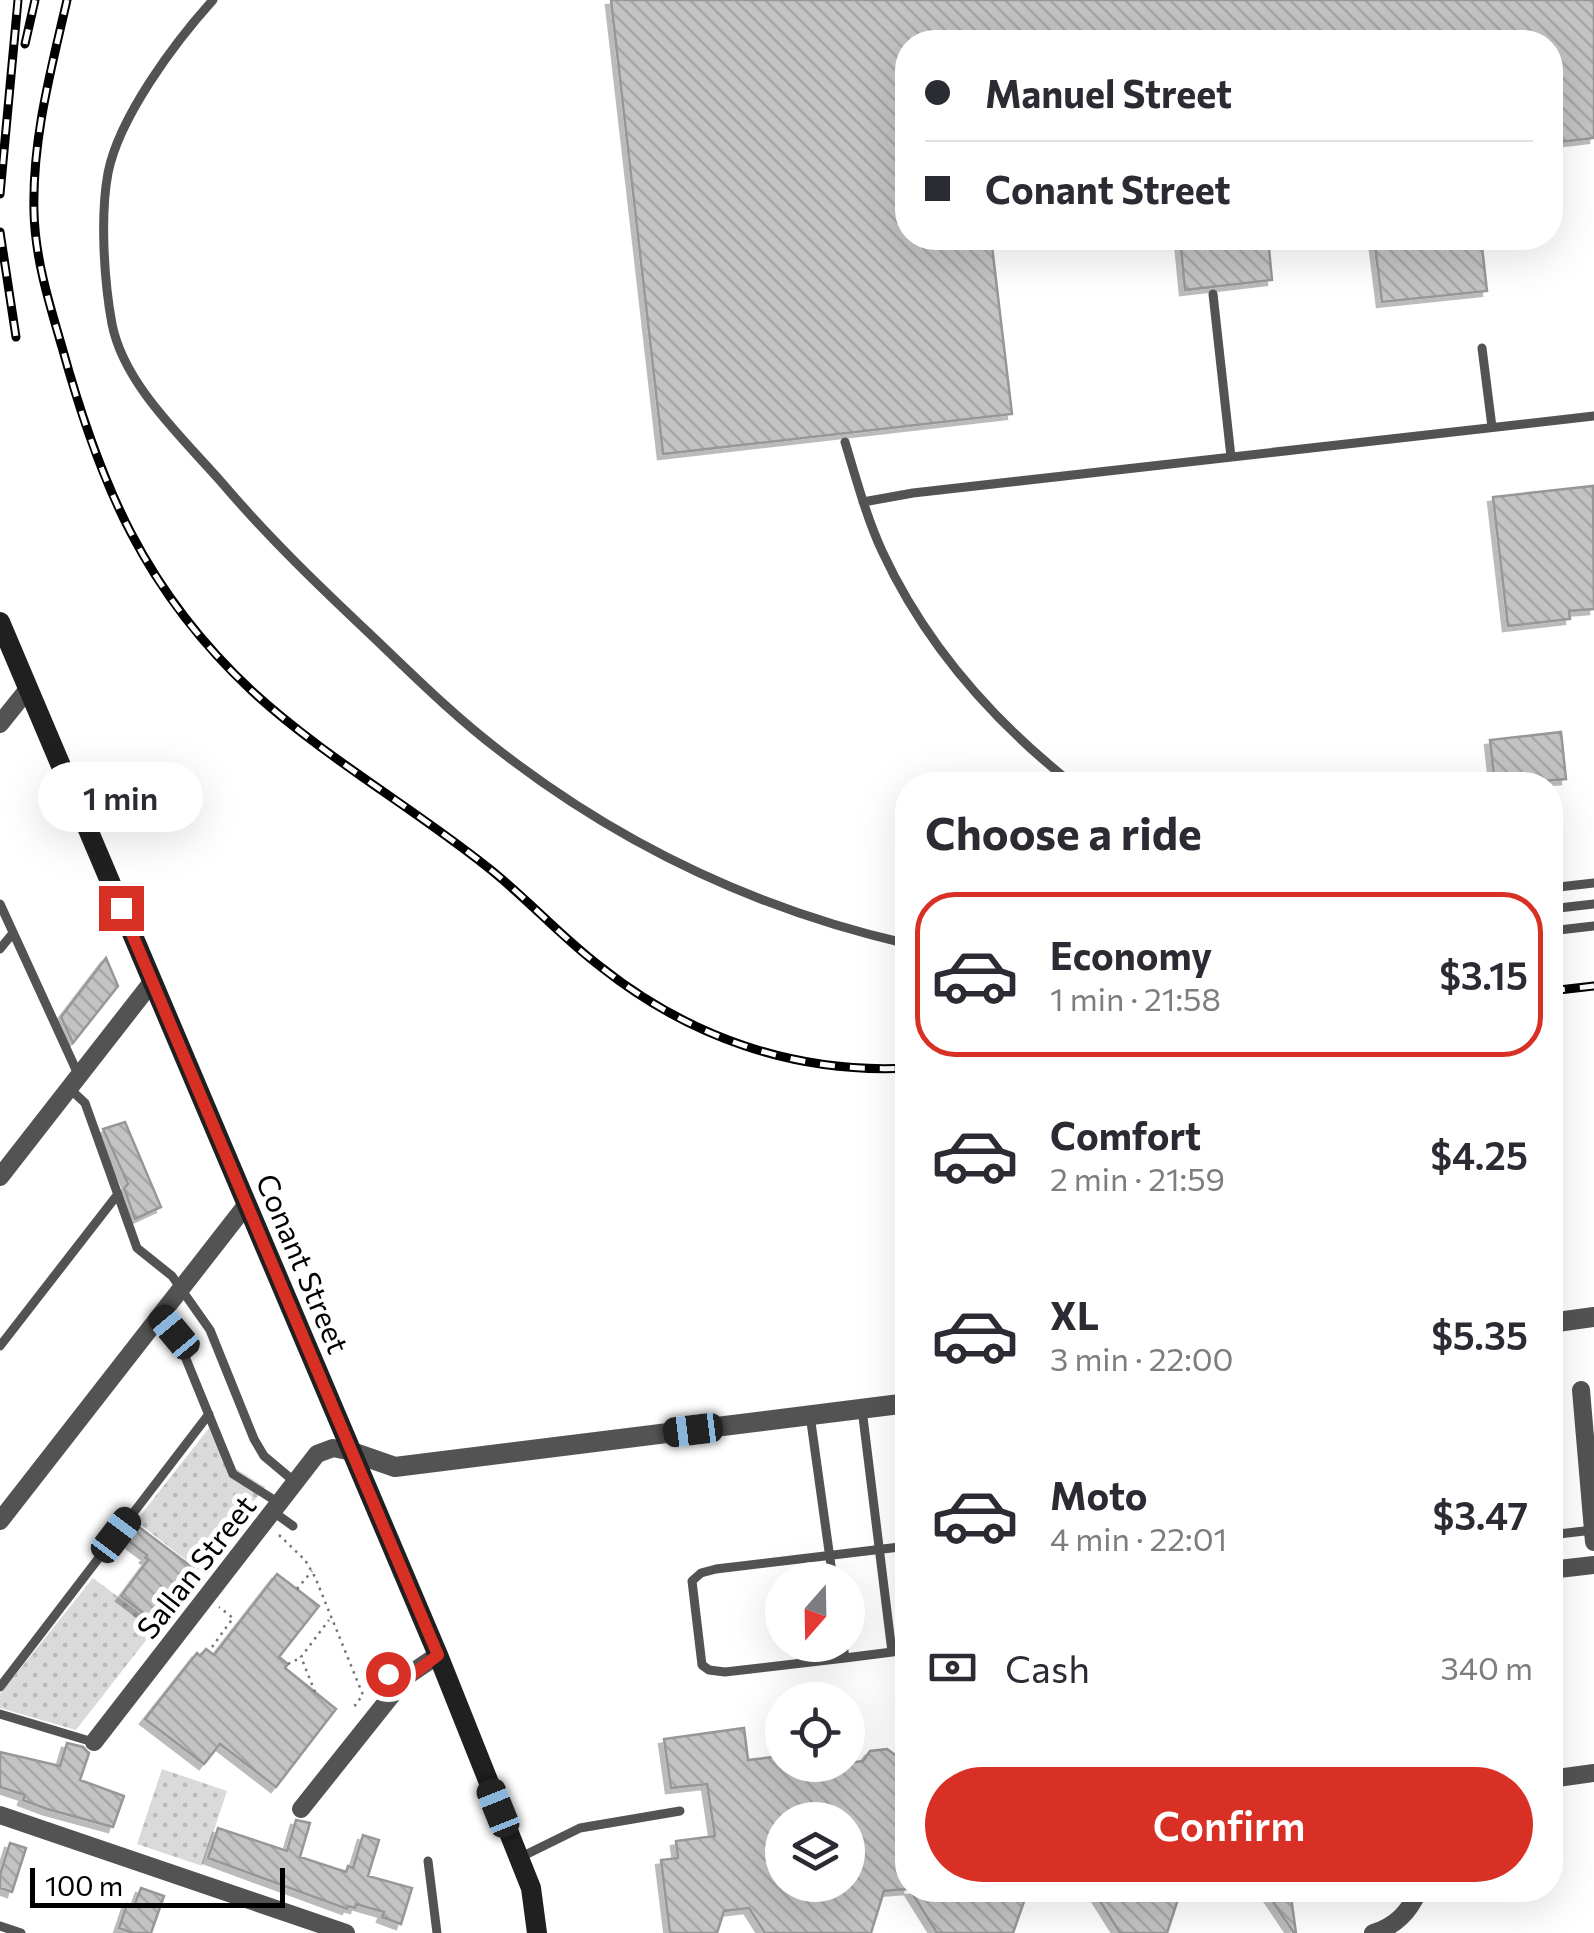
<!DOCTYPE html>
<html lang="en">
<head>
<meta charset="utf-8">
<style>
	:root { --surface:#fff; --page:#f2f2f3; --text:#2b2b33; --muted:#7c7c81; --line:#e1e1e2; --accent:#d93025 }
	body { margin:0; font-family:Commissioner,sans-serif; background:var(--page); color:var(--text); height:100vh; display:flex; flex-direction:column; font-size:38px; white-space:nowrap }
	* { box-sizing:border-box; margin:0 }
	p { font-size:32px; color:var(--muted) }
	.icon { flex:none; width:55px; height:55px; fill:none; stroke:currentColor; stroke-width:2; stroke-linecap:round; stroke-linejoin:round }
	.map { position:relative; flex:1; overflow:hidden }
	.drawer { position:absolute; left:895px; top:772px; width:668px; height:1130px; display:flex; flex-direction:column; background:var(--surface); border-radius:40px; box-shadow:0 10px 40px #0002 }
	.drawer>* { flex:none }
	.guide { position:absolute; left:895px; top:30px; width:668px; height:220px; border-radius:40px; box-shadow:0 10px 40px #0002; display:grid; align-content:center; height:220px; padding:0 30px; background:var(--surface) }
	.needle { width:65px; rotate:200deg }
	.buttons { position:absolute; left:765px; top:1562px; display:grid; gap:20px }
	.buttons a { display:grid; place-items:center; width:100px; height:100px; border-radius:50%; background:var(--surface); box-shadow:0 10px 40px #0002; font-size:50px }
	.scale { position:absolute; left:30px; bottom:25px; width:255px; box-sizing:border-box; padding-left:10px; border:5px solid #000; border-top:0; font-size:28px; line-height:35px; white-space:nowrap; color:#000; -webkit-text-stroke:8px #fff; paint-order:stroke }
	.end { position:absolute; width:45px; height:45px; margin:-22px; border:12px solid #d93025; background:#fff; box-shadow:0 0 0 5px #fff }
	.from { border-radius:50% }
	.bubble { position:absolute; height:70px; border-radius:35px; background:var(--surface); box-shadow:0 10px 40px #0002; font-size:32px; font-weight:600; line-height:70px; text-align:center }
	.car { position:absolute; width:30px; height:60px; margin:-30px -15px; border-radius:12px; box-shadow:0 0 8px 2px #0007; background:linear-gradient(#222 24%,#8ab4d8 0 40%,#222 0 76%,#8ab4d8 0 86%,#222 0) }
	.guide b { display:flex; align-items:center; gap:35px; height:95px; font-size:38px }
	.guide b+b { border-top:2px solid var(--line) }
	.guide i { width:25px; height:25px; background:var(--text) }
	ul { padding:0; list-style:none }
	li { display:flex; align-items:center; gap:30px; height:165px; margin:0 20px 15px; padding:0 10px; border:5px solid transparent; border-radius:40px }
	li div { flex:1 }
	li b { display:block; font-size:38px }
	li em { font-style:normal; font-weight:600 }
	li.on { border-color:var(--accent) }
	li>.icon { width:90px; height:90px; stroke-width:1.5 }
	h2 { padding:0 30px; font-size:45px; line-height:120px }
	.pay { display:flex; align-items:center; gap:25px; height:110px; padding:0 30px; font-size:38px }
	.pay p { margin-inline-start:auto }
	.button { display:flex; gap:20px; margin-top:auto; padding:20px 30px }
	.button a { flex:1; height:115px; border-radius:60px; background:var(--accent); color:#fff; font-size:40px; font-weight:600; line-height:115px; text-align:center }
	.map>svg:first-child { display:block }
	.grass { fill:url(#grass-dots) }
	.building { fill:url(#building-back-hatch); stroke:#979797; stroke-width:2.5; fill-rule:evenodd; filter:url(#shadow) }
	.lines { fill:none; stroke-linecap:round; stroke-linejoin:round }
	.path { stroke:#757575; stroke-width:2.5; stroke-dasharray:2.5 5; stroke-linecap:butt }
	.service { stroke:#535353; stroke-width:9 }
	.minor { stroke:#535353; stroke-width:18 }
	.tertiary { stroke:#535353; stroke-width:20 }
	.secondary { stroke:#202020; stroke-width:20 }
	.rail-casing { stroke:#000; stroke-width:9 }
	.rail { stroke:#fff; stroke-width:5; stroke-dasharray:15; stroke-linecap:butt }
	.route { stroke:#d93025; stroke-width:12 }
	.labels { text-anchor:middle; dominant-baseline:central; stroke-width:10; stroke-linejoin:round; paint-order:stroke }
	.street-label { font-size:30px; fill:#000; stroke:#fff }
</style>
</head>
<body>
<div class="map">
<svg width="1594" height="1933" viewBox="0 0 1594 1933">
	<defs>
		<pattern id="grass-dots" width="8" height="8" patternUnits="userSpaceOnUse" patternTransform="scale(2.5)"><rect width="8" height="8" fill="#dadada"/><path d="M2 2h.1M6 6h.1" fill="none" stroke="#b9b9b9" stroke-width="1.8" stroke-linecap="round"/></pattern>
		<pattern id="building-back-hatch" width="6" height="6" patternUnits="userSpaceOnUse" patternTransform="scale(2.5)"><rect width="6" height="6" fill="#c3c3c3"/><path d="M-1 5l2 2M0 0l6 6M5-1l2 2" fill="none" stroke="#a6a6a6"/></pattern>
		<filter id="shadow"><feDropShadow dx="-5" dy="5" stdDeviation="0" flood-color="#0004"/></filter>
	</defs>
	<rect width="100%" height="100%" fill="#fff"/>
	<path class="grass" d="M209 1428 235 1468 265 1487 200 1571 136 1521Z
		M93 1578 157 1626 76 1730 0 1708V1694Z
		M162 1769 227 1791 202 1866 137 1844Z"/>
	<path class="building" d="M611 0H1594V138L1550 143V42H908V238H991L1012 414 663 454Z
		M1180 238H1268L1272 280 1185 290Z
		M1374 238H1481L1487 291 1382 302Z
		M1593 486 1594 609 1569 611 1570 619 1508 626 1493 497Z
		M1561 732 1566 779 1495 785 1490 740Z
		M106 958 118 986 73 1043 61 1017Z
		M125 1122 161 1207 135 1219 124 1188 128 1184 103 1129Z
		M135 1524 193 1568 151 1619 121 1596 148 1560 145 1558 147 1555 124 1538Z
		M277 1574 319 1606 279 1657 288 1664 285 1668 336 1709 276 1787 220 1744 204 1764 145 1719 197 1653 200 1656 206 1649 214 1655Z
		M744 1728 748 1760 782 1756V1765H796V1770L863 1761 870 1751 887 1749 898 1757 908 1755V1889L884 1891 871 1933H765L749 1908 724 1911 717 1933H670L661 1860 678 1858 676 1841 715 1836 707 1784 671 1788 664 1739ZM782 1820H848V1885H782Z
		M67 1743 83 1747 89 1753 80 1780 124 1796 113 1827 47 1809 23 1800 25 1795 0 1787V1752L60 1766Z
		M296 1820 310 1823 300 1857 346 1872 348 1866 353 1868 363 1835 379 1840 368 1876 412 1888 401 1924 382 1917 384 1912 356 1904 355 1908 348 1906 347 1909 208 1858 218 1828 287 1851Z
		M10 1843 26 1848 12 1892 0 1888V1875Z
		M141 1888 164 1896 151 1933H133L119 1928 127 1904 134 1906Z
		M910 1890H1028L1013 1933H937Z
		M1093 1890H1181L1167 1933H1120Z
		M1265 1890H1290L1296 1933H1294Z"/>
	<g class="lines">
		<path class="path" d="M279 1535 305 1560 315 1577 363 1695 355 1705 360 1709
			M297 1589 312 1571
			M212 1647 233 1618 219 1607
			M288 1664 300 1658
			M315 1692 301 1657 329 1620"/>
		<path class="service" d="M213 0C175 42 119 117 108 173 100 216 104 281 112 324 124 385 183 438 223 484 269 538 319 586 371 635 413 675 454 716 500 751 621 845 759 910 908 944
			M1213 294 1231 457
			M1482 348 1492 427
			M845 442C856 478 866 516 882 551 925 644 994 722 1074 785
			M863 502 913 493 1594 416
			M1550 888 1594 883
			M0 904 78 1074
			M1550 909 1594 904
			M1550 931 1594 926
			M0 949 13 933
			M69 1088 85 1103 137 1248 172 1276 210 1330 254 1439 264 1456 295 1482
			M160 1315 175 1332 233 1474 279 1503
			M0 1346 118 1194
			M862 1409 892 1652
			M810 1415 833 1580
			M272 1511 293 1526
			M1550 1535 1593 1530
			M843 1645 845 1658 908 1650
			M845 1658 725 1672 709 1670 702 1665 692 1581 701 1573 716 1569 908 1546
			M380 1668 401 1684
			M0 1687 209 1414
			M0 1714 93 1742
			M521 1857 580 1828 680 1811
			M428 1861 437 1933
			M0 1926 21 1933"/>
		<path class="minor" d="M0 724 28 689
			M0 1177 152 982
			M1581 1390 1594 1542
			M0 1521 247 1204
			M1550 1570 1594 1565
			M94 1742 317 1454 333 1448 352 1452
			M1550 1779 1594 1773
			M301 1809 407 1676 438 1655
			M0 1815 346 1933
			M1373 1933C1396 1926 1409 1912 1419 1890"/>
		<path class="tertiary" d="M1550 1323 1594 1317
			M352 1452 395 1467 908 1403"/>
		<path class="secondary" d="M0 622 438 1655 531 1888 537 1933"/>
		<g class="rail-casing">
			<path id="rail" d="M67 0C51 70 32 139 34 212 35 258 49 303 62 347 100 485 145 591 252 691 324 757 409 805 486 866 526 897 560 936 601 967 689 1037 795 1074 908 1068
				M25 44 35 0
				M0 194 18 0
				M0 232 16 337
				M1550 991 1594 986"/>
		</g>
		<use href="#rail" class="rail"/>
	</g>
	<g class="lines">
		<path class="route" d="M121 908 438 1655 400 1684 388 1674"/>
	</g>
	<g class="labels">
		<g class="street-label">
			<text transform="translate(304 1263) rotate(67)">Conant Street</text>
			<text transform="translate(195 1566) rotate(-52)">Sallan Street</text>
		</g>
	</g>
</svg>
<div class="buttons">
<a><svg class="needle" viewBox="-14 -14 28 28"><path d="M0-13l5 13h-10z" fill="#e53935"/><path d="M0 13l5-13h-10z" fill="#7c7c81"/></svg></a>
<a><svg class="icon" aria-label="locate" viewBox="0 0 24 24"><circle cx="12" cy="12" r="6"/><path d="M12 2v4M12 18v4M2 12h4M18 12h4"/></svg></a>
<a><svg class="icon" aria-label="layers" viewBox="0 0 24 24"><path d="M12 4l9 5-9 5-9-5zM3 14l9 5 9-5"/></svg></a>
</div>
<div class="scale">100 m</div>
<i class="end from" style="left:388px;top:1674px"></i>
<i class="end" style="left:121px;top:908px"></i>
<div class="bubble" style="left:38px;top:762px;width:165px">1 min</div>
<i class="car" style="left:174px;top:1332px;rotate:320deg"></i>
<i class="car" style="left:693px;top:1430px;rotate:263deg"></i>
<i class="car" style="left:116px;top:1535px;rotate:37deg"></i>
<i class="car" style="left:498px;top:1808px;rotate:338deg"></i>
<div class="guide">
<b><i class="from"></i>Manuel Street</b>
<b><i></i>Conant Street</b>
</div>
<section class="drawer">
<h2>Choose a ride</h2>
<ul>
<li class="on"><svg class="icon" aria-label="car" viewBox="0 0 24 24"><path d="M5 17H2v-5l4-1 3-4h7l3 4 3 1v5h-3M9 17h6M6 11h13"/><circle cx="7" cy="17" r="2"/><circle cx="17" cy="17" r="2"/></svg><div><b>Economy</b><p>1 min · 21:58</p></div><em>$3.15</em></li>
<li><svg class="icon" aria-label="car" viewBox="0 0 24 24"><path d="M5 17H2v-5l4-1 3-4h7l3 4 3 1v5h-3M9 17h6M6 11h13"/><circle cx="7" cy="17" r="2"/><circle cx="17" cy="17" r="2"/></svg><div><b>Comfort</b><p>2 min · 21:59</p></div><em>$4.25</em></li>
<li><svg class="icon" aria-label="car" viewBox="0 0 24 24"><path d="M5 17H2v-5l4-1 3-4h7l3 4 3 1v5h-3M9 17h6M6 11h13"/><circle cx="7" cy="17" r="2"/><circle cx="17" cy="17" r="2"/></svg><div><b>XL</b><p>3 min · 22:00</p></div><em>$5.35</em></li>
<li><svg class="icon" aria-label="car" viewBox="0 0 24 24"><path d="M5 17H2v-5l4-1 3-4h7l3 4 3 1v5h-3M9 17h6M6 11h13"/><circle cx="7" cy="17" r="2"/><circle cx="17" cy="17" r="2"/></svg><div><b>Moto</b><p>4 min · 22:01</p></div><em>$3.47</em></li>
</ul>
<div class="pay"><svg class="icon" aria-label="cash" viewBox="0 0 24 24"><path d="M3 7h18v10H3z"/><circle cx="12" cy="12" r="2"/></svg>Cash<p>340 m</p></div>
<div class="button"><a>Confirm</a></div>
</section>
</div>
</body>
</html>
